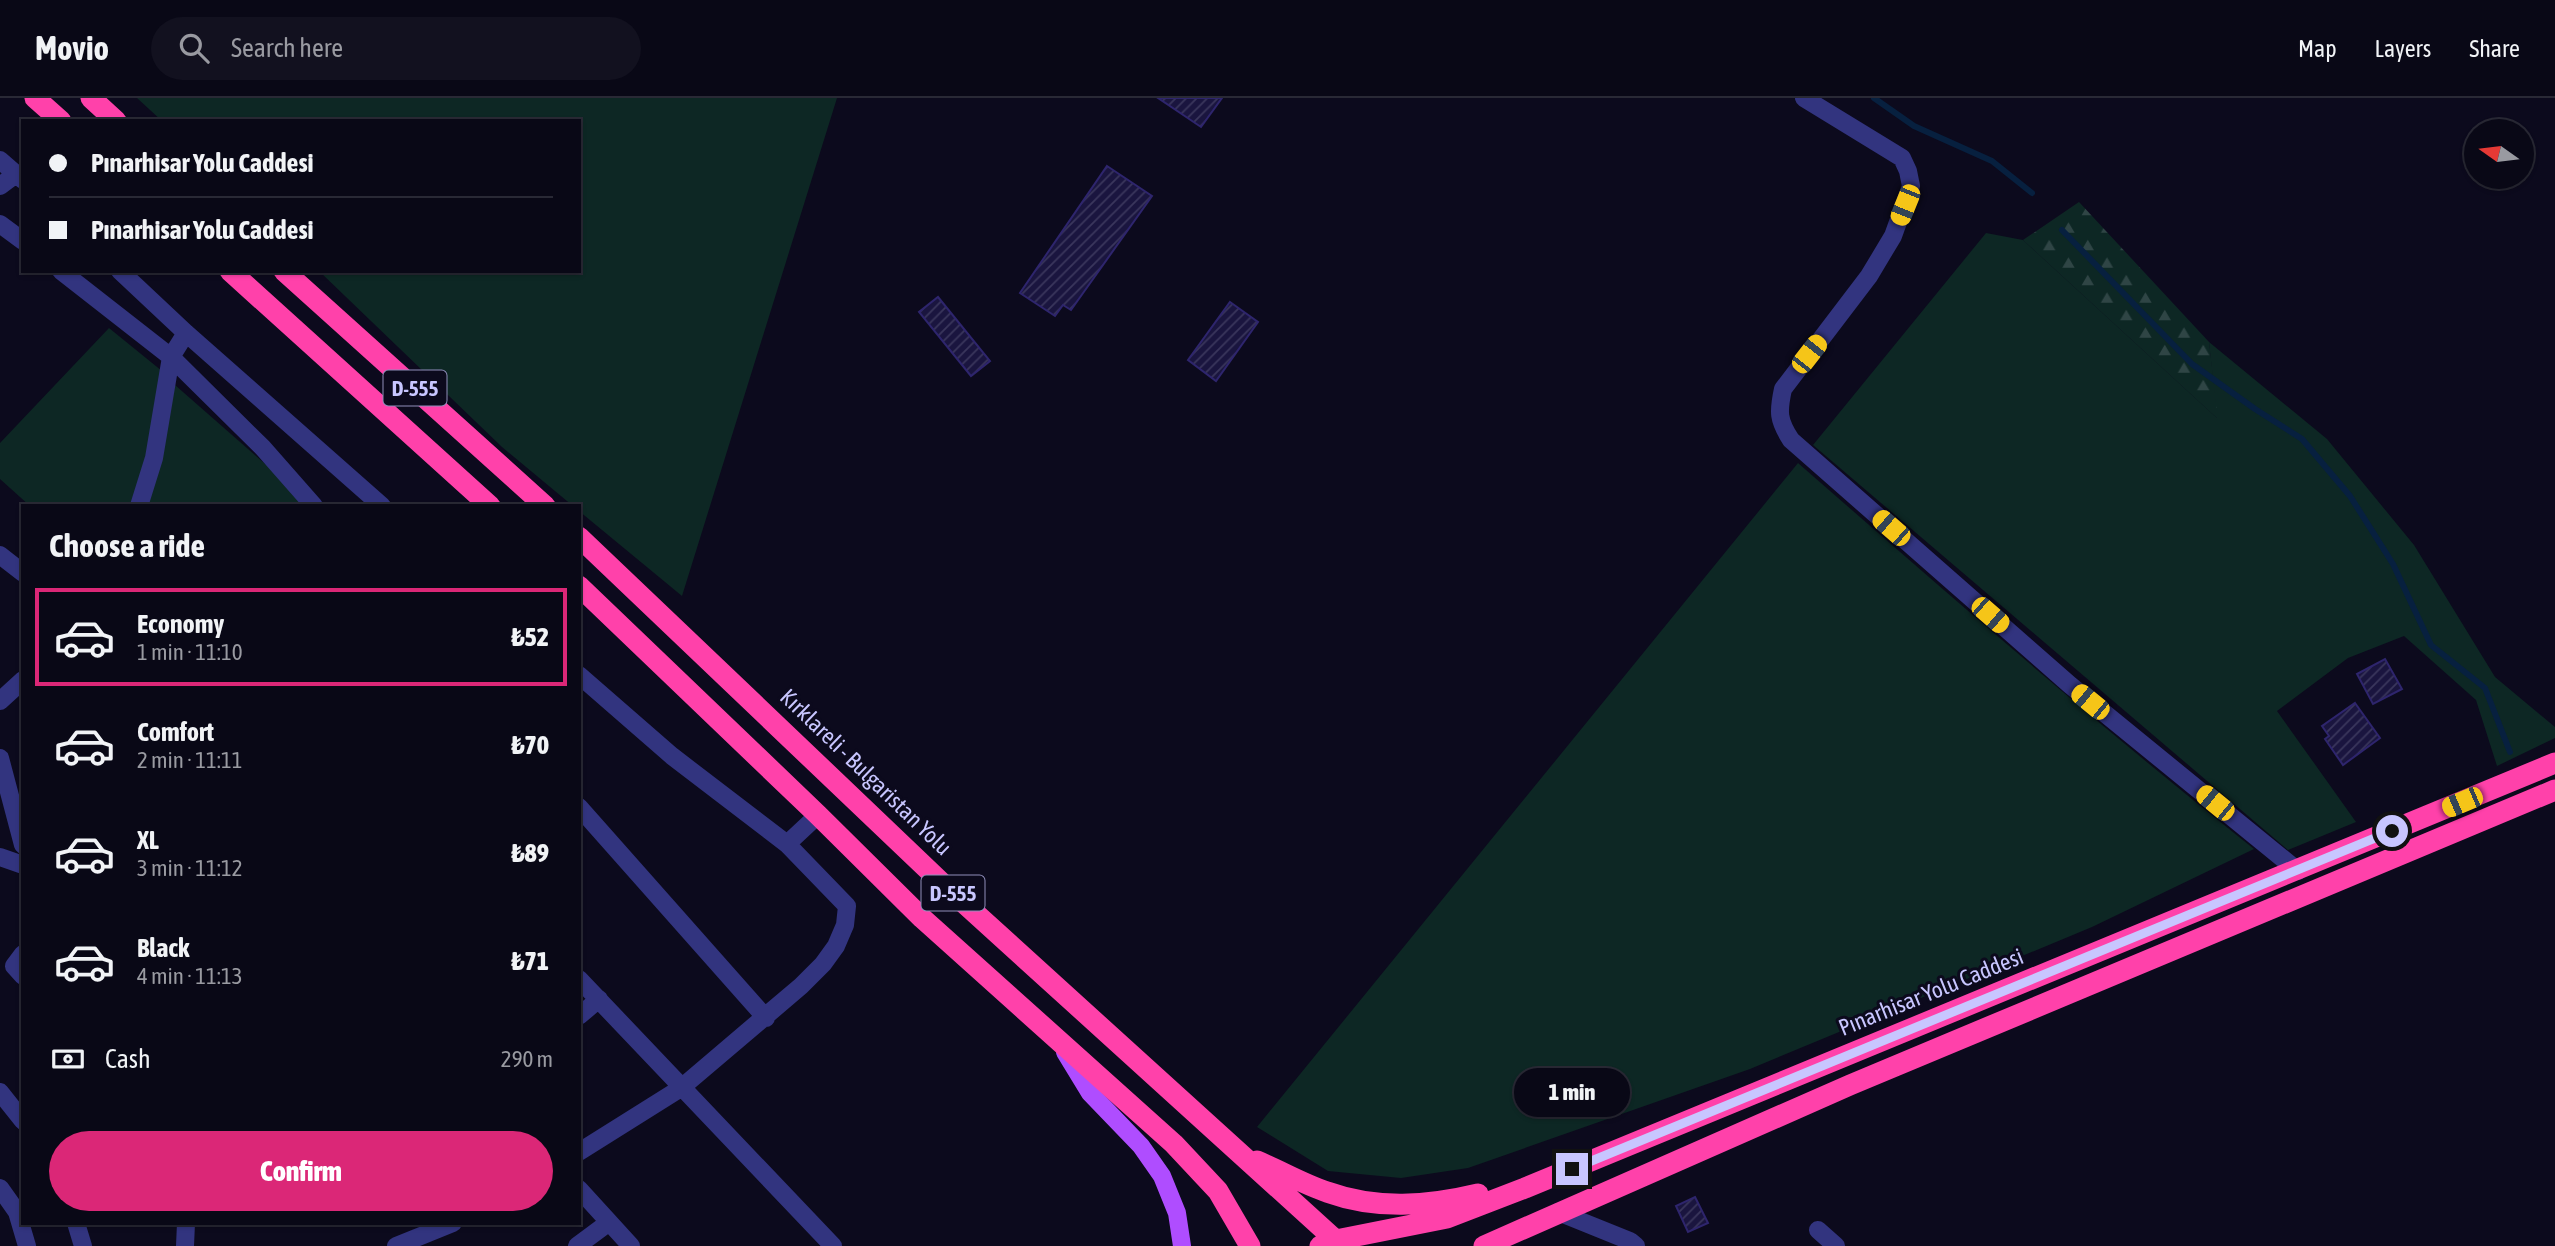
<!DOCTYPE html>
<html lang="en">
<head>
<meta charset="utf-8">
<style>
	:root { --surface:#090816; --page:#12111f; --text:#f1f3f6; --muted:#999aa1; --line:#292935; --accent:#db2777 }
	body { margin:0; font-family:"Asap Condensed",sans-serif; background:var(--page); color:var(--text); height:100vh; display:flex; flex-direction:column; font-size:26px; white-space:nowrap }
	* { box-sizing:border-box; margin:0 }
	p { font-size:23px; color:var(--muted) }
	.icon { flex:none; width:38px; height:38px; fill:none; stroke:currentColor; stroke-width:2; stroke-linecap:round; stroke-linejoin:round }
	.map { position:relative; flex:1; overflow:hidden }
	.drawer { position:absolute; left:21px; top:406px; width:560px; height:721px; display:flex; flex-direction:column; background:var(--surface); border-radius:0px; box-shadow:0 2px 5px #0004,0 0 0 2px var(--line) }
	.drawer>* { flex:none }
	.hud { position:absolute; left:21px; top:21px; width:560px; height:154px; border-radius:0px; box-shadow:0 2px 5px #0004,0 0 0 2px var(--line); display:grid; align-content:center; height:154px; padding:0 28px; background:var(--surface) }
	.needle { width:46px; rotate:284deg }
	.controls { position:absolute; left:2464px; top:21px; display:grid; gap:14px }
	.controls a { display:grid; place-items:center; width:70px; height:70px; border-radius:50%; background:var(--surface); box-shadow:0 2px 5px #0004,0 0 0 2px var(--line); font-size:35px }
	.end { position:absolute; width:32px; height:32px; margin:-16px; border:9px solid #c8c6ff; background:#111; box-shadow:0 0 0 4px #111 }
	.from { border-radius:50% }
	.bubble { position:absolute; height:49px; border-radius:24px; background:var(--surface); box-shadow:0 2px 5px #0004,0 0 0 2px var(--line); font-size:23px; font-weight:800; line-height:49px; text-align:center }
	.car { position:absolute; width:21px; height:42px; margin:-21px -10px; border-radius:9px; box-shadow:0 0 5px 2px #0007; background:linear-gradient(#f5c518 24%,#345 0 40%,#f5c518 0 76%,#345 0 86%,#f5c518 0) }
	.hud b { display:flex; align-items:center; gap:24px; height:66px; font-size:26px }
	.hud b+b { border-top:2px solid var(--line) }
	.hud i { width:18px; height:18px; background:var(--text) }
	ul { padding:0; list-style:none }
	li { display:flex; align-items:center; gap:21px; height:98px; margin:0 14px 10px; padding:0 14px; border:4px solid transparent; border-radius:0px }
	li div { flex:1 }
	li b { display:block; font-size:26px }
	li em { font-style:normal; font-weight:800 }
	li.on { border-color:var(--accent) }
	li>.icon { width:63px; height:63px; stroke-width:1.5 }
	h2 { padding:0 28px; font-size:32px; line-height:84px }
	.pay { display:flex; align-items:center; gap:18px; height:77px; padding:0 28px; font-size:26px }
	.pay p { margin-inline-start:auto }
	.button { display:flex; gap:14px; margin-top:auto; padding:14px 28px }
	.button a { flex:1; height:80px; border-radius:42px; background:var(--accent); color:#fff; font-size:28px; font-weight:800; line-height:80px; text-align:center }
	header { display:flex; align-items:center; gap:42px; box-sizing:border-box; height:98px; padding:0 35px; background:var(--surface); border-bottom:2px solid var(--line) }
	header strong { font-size:33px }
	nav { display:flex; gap:38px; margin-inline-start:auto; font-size:24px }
	.search { width:490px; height:63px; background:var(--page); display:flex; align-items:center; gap:18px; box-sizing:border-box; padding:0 24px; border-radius:38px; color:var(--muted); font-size:26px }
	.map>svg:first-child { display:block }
	.green { fill:#0d2724 }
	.forest { fill:url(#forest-firs) }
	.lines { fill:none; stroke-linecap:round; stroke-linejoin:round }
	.stream { stroke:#07203f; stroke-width:6 }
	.building { fill:url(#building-hatch); stroke:#2e256d; stroke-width:2 }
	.minor { stroke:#32347f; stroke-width:18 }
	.major { stroke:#af4dff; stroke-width:18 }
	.highway { stroke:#ff41aa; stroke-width:21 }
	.route { stroke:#c8c6ff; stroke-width:9 }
	.labels { text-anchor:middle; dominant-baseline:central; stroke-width:6; stroke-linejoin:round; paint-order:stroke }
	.shield { fill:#0c0a1d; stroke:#908ebb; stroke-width:2 }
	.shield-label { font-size:21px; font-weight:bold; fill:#c8c6ff }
	.street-label { font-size:23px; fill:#c8c6ff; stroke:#0c0a1d }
</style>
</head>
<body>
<header>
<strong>Movio</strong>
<div class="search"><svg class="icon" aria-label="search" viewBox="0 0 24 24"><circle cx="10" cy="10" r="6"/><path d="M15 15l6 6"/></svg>Search here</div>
<nav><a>Map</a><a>Layers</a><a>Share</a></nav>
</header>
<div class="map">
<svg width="2555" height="1148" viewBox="0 0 2555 1148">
	<defs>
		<pattern id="forest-firs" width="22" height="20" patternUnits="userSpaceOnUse" patternTransform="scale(1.75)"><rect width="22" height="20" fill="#0d2724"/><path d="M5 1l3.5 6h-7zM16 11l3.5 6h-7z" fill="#2f4545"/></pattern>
		<pattern id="building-hatch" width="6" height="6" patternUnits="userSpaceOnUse" patternTransform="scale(1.75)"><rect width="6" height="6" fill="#1a153f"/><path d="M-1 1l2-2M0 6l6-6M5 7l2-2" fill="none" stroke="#3a365c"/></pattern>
	</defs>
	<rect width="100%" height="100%" fill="#0c0a1d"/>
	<path class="green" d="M137 0H837L682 498 579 413V408H573L502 349 319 173H579V23H162Z
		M1986 135 2023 142 2217 320 2209 244 2327 341 2414 447 2495 579 2555 629V640L2497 668 2476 602 2404 538 2348 560 2277 613 2356 724 2288 752 1813 347Z
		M109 230 162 273 149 356 133 408H30L0 381V345Z
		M175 287 279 378 305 408H148L161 361Z
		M1798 365C1948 496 2098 627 2254 751L2092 829 1750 971 1468 1070 1401 1080 1328 1073 1257 1029Z"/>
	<path class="forest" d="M2079 104 2209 244 2218 321 2023 142Z"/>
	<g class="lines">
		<path class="stream" d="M1874 0 1914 28 1992 63 2032 95
			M2062 132 2192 266 2255 311 2302 341 2350 398 2393 466 2431 547 2485 590 2510 654"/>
	</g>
	<path class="building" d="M1158 0H1222L1201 29Z
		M1107 68 1152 98 1071 212 1063 207 1055 218 1020 195Z
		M938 199 990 263 971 278 919 214Z
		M1230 204 1258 224 1216 283 1188 262Z
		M2385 561 2402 591 2373 606 2357 576Z
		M2355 605 2380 640 2343 667 2325 641 2329 638 2322 628Z
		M1695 1099 1708 1125 1688 1134 1676 1108Z"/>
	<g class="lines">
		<path class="minor" d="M1804 0 1902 60 1908 73 1911 88 1893 138 1869 178 1783 291C1778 314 1778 322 1791 342L2070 587 2298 773
			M0 62 23 82
			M0 88 16 76
			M0 126 23 143
			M61 173 171 259 263 350 314 408
			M120 173 186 235 382 408
			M139 408 154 360 171 259 186 235
			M0 457 23 475
			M579 577 672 658 787 746
			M0 603 23 582
			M0 660 23 747
			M579 709 766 920
			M0 759 23 767
			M23 856 14 868 23 878
			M579 881 833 1148
			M579 918 599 901
			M0 994 23 1023
			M579 1054 681 990 801 888 823 866 836 848 845 827 847 808 787 746 818 717
			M0 1090 17 1114 27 1148
			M579 1091 631 1148
			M1558 1114 1630 1143 1636 1148
			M76 1125 83 1148
			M1818 1132 1836 1148
			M185 1148 186 1125
			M396 1148 453 1125
			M577 1148 608 1125"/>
		<path class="major" d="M1065 954 1090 995 1141 1048 1162 1078 1177 1115 1182 1148"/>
		<path class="highway" d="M35 0 61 23
			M91 0 116 23
			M230 173 490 408
			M284 173 545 408
			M579 439 943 786 1342 1148
			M579 488 818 717 922 820 1174 1046 1218 1093 1250 1148
			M1257 1063C1281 1073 1303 1086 1327 1094 1377 1112 1428 1108 1478 1096
			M1320 1148 1336 1142 1447 1120 1525 1090 2555 665
			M1484 1148 1850 987 2555 692"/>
	</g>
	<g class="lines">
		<path class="route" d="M1572 1071 2392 733"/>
	</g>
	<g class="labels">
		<g class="shield">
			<rect x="383.5" y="272.5" width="63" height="35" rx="5"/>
			<rect x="921.5" y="777.5" width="63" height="35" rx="5"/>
		</g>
		<g class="shield-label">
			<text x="415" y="290">D-555</text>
			<text x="953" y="795">D-555</text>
		</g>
		<g class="street-label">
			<text transform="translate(866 674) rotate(44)">Kırklareli - Bulgaristan Yolu</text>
			<text transform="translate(1931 894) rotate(-22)">Pınarhisar Yolu Caddesi</text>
		</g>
	</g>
</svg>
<div class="controls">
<a><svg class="needle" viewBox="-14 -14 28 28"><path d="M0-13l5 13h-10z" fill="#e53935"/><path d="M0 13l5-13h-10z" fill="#999aa1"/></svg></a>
</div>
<i class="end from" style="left:2392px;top:733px"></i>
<i class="end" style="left:1572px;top:1071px"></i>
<div class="bubble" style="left:1514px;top:970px;width:116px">1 min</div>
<i class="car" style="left:1905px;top:107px;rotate:202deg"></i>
<i class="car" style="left:1809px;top:256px;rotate:38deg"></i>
<i class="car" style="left:1891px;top:430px;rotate:311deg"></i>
<i class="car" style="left:1990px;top:517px;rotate:131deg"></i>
<i class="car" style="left:2090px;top:604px;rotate:309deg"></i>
<i class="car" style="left:2462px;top:704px;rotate:247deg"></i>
<i class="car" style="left:2215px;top:705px;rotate:309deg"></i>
<div class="hud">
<b><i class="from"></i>Pınarhisar Yolu Caddesi</b>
<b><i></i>Pınarhisar Yolu Caddesi</b>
</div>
<section class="drawer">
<h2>Choose a ride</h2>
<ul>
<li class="on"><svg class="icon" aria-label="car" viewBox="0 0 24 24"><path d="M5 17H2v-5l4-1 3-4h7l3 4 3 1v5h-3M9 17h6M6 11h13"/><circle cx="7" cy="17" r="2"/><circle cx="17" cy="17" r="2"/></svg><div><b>Economy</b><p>1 min · 11:10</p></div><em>₺52</em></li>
<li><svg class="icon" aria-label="car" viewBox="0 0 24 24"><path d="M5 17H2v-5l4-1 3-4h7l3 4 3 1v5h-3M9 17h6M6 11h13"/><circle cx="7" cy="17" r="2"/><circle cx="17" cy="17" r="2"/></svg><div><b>Comfort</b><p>2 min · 11:11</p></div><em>₺70</em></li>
<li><svg class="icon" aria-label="car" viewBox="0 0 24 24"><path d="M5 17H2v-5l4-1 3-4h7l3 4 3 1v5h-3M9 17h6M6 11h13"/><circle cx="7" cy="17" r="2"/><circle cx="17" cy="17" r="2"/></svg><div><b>XL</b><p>3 min · 11:12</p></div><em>₺89</em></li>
<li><svg class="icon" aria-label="car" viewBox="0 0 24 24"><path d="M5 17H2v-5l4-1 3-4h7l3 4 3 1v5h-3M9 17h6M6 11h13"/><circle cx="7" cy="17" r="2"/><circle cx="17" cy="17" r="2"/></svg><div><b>Black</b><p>4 min · 11:13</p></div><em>₺71</em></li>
</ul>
<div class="pay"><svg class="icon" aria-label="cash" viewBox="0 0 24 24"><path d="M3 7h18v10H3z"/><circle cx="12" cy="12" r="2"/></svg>Cash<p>290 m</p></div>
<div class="button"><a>Confirm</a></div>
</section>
</div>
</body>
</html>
